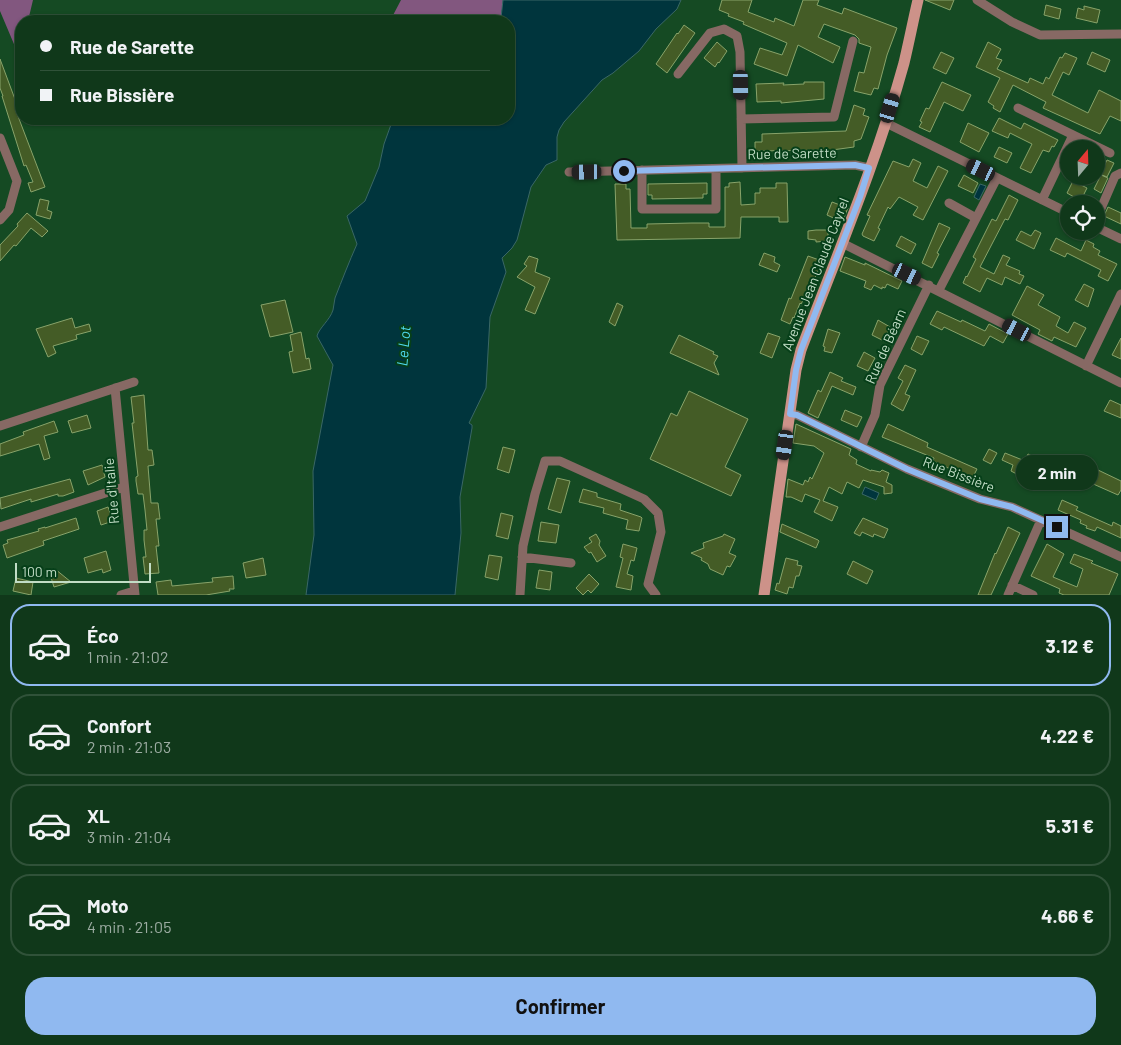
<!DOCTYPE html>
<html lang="fr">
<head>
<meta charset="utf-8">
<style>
	:root { --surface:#10381a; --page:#1e4327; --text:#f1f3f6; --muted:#9caca2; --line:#305239; --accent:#90b9f0 }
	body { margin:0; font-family:Barlow,sans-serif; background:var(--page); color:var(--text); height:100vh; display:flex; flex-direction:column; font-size:19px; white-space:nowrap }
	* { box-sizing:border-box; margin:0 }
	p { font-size:16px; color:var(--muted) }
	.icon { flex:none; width:28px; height:28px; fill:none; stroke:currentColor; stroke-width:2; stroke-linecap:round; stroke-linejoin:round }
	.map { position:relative; height:595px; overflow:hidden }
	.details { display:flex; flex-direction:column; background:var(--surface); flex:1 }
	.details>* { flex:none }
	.guide { position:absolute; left:15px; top:15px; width:500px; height:110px; border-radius:20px; box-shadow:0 1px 4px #0004,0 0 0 1px var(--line); display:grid; align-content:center; height:110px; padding:0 25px; background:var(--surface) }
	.needle { width:32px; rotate:19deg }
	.tools { position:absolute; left:1060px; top:140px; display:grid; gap:10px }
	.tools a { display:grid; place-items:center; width:45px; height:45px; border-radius:50%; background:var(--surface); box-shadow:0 1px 4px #0004,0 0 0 1px var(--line); font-size:25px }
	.scale { position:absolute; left:15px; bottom:12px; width:136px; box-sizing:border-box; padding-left:5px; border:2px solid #c2ddc6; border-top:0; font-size:14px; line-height:18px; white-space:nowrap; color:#c2ddc6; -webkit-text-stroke:4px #063f19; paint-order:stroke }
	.end { position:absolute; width:22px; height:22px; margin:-11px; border:6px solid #90b9f0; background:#111; box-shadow:0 0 0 2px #111 }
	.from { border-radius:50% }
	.bubble { position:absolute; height:35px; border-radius:18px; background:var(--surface); box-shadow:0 1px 4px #0004,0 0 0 1px var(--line); font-size:16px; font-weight:700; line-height:35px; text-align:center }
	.car { position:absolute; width:15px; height:30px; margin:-15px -8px; border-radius:6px; box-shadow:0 0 4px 1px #0007; background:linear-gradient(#222 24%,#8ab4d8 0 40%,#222 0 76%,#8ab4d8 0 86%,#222 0) }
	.guide b { display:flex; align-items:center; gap:18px; height:48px; font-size:19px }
	.guide b+b { border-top:1px solid var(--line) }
	.guide i { width:12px; height:12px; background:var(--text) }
	ul { padding:9px 0 0; list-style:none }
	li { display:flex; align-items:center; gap:15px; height:82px; margin:0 10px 8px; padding:0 15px; border:2px solid var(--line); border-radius:20px }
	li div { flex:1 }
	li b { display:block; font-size:19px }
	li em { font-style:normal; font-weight:700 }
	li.current { border-color:var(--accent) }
	li>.icon { width:45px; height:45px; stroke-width:1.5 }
	.button { display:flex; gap:10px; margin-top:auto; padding:10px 25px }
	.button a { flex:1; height:58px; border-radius:20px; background:var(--accent); color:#111; font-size:20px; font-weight:700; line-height:58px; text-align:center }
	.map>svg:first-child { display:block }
	.green { fill:#82577f }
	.water { fill:#00353d; stroke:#3a6766 }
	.building { fill:#445c26; stroke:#88a36a }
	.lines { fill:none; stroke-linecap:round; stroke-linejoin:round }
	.minor { stroke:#876964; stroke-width:9 }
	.major { stroke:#cd9289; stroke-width:11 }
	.route { stroke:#90b9f0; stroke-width:6 }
	.labels { text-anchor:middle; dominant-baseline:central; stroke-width:4; stroke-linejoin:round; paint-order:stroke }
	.street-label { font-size:14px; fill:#c2ddc6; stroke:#063f19 }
	.water-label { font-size:15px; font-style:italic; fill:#4fd9ee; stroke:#063f19 }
</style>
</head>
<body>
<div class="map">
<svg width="1121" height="595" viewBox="0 0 1121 595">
	<rect width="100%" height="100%" fill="#154a23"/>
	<path class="green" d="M0 0H33L28 21H21V47L19 56 0 11Z
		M401 0H503L501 18 493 21H390Z"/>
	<path class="water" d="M503 0H681L677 9 656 29 639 51 613 73 602 80 564 122 559 130 557 137V160L546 165 531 187 517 240 512 248 502 258 506 272 490 317 486 388 469 423 472 425V428L460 497 461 533 455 595H306L314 535 313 471 333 365 317 336C319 328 330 320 333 310 334 306 334 302 335 298 342 280 349 262 357 244L347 216 365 201 379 167 384 144 393 119H509V21H493L501 18Z
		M980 184 986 186 979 200 974 197Z
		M1087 460 1095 464 1087 482 1079 478Z
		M865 487 879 493 876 500 862 494Z"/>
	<path class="building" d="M722 0H752L748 12 774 22 775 18 794 26 803 0H819L817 5 842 14 844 8 897 28 887 55 878 89 874 88 871 95 854 91 859 72 864 73 871 47 859 43V39L855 35 824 24 818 37 840 47 833 63 798 45 787 76 754 64 760 48 782 55 787 43 743 24 744 22 728 16 729 14 719 10Z
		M925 0H954L950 10Z
		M1046 5 1061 9 1059 19 1044 15Z
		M1084 6 1100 10 1097 23 1076 18 1078 8 1084 10Z
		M684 25 695 33 667 73 656 64 677 33 678 34Z
		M717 42 727 51 719 63 718 62 715 67 704 58Z
		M988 42 1001 49 996 58 1002 60 997 69 1028 83 1030 78 1043 84 1046 77 1049 79 1060 57 1062 58 1065 53 1077 58 1069 75 1063 72 1052 95 1088 113 1099 90 1121 101V121L1110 116 1100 134 1043 108 1046 102 1013 85 1000 112 993 108 994 106 988 102 1000 78 976 67Z
		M941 52 954 58 946 74 933 68Z
		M1092 52 1110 60 1105 72 1087 64Z
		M0 59 19 110 16 111 45 187 31 192 28 183 33 182 26 165 24 166 2 96H3L0 88Z
		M804 82H824V99L781 103V101L757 102 756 84 784 83 783 85 804 84Z
		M942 82 971 95 963 111 944 102 930 132 919 127 922 122 920 121 926 108 929 109Z
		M854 105 865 109 863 115 869 117 861 139 854 141V147L832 150 755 151V142H762V134L846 131Z
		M999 118 1021 129 1024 123 1058 140 1054 147 1052 146 1049 152 1043 150 1031 173 1020 168 1032 144 1010 133 1008 138 992 131Z
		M968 123 989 133 979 152 960 142Z
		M999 147 1012 153 1007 163 994 157Z
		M913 159 921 163 913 181 927 188 938 166 948 171 923 220 913 215 918 207 899 197 890 209 888 207 878 228 880 229 874 241 863 236 862 234 870 216 867 215 893 161 909 167Z
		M1107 160 1114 163 1107 177 1100 174Z
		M964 175 978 183 973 193 958 186Z
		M1101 175 1108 178 1101 193 1094 189Z
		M1073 181 1087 188 1080 202 1073 199 1074 197 1067 193Z
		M740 182 741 205 755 204V193H760V188H776V183H787L788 222H779V217H741L740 238 617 240 615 184H626V189H630L631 228H647V224L692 223H709V227H725V187H729V183Z
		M707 183V194H703V198L652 199V195H648V184Z
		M1009 195 1018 200 1008 220 1005 219 980 267 994 274 1003 255 1010 258 1006 265 1020 271 1019 274 1024 276 1020 284 1005 277 1002 285 987 278 980 292 963 283 966 276 967 277 976 259 973 257 992 219 996 221Z
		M40 199 49 201 47 210 52 212 50 219 36 215Z
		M832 202 848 208 842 222 827 215Z
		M1108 207 1121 213V224L1104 216Z
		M27 213 48 231 42 237 31 228 16 246 14 245 0 261V245L18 226 17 224Z
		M939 223 950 228 937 253 939 254 932 268 922 263Z
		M816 230H828V241L816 242V240L808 239V231Z
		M1035 230 1041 233 1034 249 1016 240 1021 231 1031 236Z
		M901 236 916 244 911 254 896 246Z
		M1056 238 1081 251 1086 240 1094 244 1093 247 1100 251 1098 255 1117 264 1108 281 1098 276 1101 270 1067 253 1065 257 1050 250Z
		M764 253 775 257 774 262 780 265 777 272 759 265Z
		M529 256 538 259 535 272 550 278 535 314 525 310 535 287 517 277 527 266 524 264Z
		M808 256 822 261 812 285 810 284 805 297 801 304 800 303 794 318 793 317 790 324 781 320 789 298 791 299Z
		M845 257 865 265V263L902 281 898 289 887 284 885 288 882 287V289L874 285 871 290 864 287 866 281 840 271Z
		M1084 284 1094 289 1088 307 1075 300Z
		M1027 286 1044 295 1038 305 1060 317 1056 326 1068 333 1074 322 1086 328 1076 347 1054 337 1052 341 1038 334 1040 330 1012 315Z
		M285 300 293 332 270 337 261 305Z
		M617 303 623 306 615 326 609 322Z
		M937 311 961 322 962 320 985 331 989 324 1008 334 1003 343 990 336 984 346 944 327 942 330 930 324Z
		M72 318 75 328 89 324 91 331 76 335 77 339 53 346 56 353 48 357 36 329Z
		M878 320 890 327 884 341 872 335Z
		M828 329 840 333 832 353 824 351 825 347 823 346Z
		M301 332 306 359 309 358 311 369 293 373 289 352 293 351 290 335Z
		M768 333 780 337 772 358 760 353Z
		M679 335 714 352 713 354 718 356 714 363 719 375 670 353Z
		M917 336 929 341 922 355 911 349Z
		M1121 338V359L1112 355Z
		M864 352 875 358 868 371 857 366Z
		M905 365 916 370 905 394 910 396 903 411 891 404 903 381 898 378Z
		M830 372 843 378 841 381 856 387 853 395 832 386 818 418 808 413 818 390 821 392Z
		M689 391 748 419 725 467 741 475 731 496 650 459 671 413 677 416Z
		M144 395 148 450H152L154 465 148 466 151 503H158L160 519H156L159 546H156L159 573 145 574 143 557H146L144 540V530H147L145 510 143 494H138L136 481V477L138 476 132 423H134L131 397Z
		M1110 400 1121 405V418L1104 411Z
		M845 410 862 417 857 427 841 420Z
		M87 415 91 428 72 433 68 421Z
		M54 421 58 432 44 436 50 458 44 460 39 444 0 456V444L24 435 23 432Z
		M796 424 851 449 849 455 857 460 856 464 871 471V470L880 472 882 470 889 473 886 482 892 485V493L884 494V487L863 480 859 488 847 482 842 494 829 487 823 501 838 507 832 521 814 512 820 500 805 494 802 502 791 497H786L788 479 803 485 805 480 808 482 810 477 812 479 824 453 814 446 793 443Z
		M888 424 928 443 927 447 977 469 972 479 933 461 934 458 882 437Z
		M503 447 515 450 509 473 497 469Z
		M989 449 997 453 991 464 983 460Z
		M1005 453 1025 461 1028 454 1047 463 1041 475 1036 472 1030 481 1011 471 1013 465 1002 460Z
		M102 465 105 477 88 485 83 471Z
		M1098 470 1121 481V490L1118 495 1091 483Z
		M557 478 570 481 561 513 548 509Z
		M70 479 74 492 63 496H58V494L31 502V499L1 509 0 498Z
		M583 489 597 493V497L621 504 620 510 641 517 642 518 639 531 626 529 628 520 603 513 604 508 579 502Z
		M1062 500 1078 507 1076 510 1112 526 1113 522 1121 526V538L1097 527 1095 531 1086 528 1087 526 1080 523 1081 520 1058 510Z
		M108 507 113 521 101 525 97 511Z
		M501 513 513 516 508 539 496 536Z
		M76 518 79 529 43 541 44 545 7 558 3 545 8 543 7 540 39 531 38 529 45 527V528Z
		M863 518 888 529 884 538 874 534 873 537 862 532 860 536 854 533Z
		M541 522 559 525 556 543 538 541Z
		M782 524 818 540 819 541 816 548 780 532Z
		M1008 527 1020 533 991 595H978L995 553 996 554Z
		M596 534 600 541 599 545 606 556 597 562 591 552 589 553 584 547 592 542 589 538Z
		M724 534 735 539 729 553 736 556 730 567 727 566 723 575 710 569 708 564 701 560 702 558 691 553 704 548 703 543 723 536Z
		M623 544 637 548 634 561 631 560 627 574 633 576 631 590 616 587 623 558 620 557Z
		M1047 544 1064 554 1053 577 1077 587 1083 569 1070 563 1074 554 1093 561 1091 563 1118 574 1109 595H1064L1059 593 1060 589 1031 576Z
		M106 551 111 570 103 573 102 569 88 573 84 558Z
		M489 555 502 557 498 580 485 577Z
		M263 558 266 575 246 578 243 563Z
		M786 558 798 561 797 565 802 566 799 576H796L793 588 789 587 787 594 775 590 777 583 779 584Z
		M853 561 873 571 867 584 847 574Z
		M55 569 71 582 54 587 49 571Z
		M539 570 552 572 550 590 536 588Z
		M589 574 599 584 591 593 588 590 583 595 576 588Z
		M233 576 234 589H229L230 591 206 595H158L156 582 171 580 172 586 213 582 212 578Z
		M16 578 33 582 31 595 13 591Z"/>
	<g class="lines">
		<path class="minor" d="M977 0 1012 22 1040 35 1121 34
			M678 74 710 33 724 29 737 36 740 52 742 168
			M1018 108 1110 153
			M741 119 834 117 853 41
			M886 123 1069 213
			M0 138 17 181 9 210 0 220
			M642 170V209H716V169
			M569 172 855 165 869 168
			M1042 200 1073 135
			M949 203 976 218
			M1096 220 1115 176 1121 173
			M1096 227 1121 239
			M842 243 1121 383
			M939 290 997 178
			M1086 366 1121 294
			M115 388 135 595
			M790 414 797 415 907 469 980 499 1012 507 1121 557
			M0 426 134 382
			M861 447 875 415 880 385 929 285
			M0 527 124 487
			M522 557 571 563
			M1012 585 1033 595
			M121 595 134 591
			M520 595 523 546 535 494 545 461H560L644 499 658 513 661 532 648 584 656 595
			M1008 595 1041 520"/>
		<path class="major" d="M764 595 796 370 801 350C837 255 877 161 904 63 909 42 913 21 918 0"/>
	</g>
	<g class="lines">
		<path class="route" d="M624 171 855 165 869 168 860 197 801 350 796 370 790 414 797 415 907 469 980 499 1012 507 1057 527"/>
	</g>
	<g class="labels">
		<g class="street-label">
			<text transform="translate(792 153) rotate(-1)">Rue de Sarette</text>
			<text transform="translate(815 274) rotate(-69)">Avenue Jean Claude Cayrel</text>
			<text transform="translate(885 346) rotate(-66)">Rue de Béarn</text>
			<text transform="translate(959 474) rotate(21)">Rue Bissière</text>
			<text transform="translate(111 491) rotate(-95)">Rue d'Italie</text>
		</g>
		<g class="water-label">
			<text transform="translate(403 346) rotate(-85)">Le Lot</text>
		</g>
	</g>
</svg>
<div class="tools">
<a><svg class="needle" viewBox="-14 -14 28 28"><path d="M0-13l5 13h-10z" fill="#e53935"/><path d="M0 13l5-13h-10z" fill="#9caca2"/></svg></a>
<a><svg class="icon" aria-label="locate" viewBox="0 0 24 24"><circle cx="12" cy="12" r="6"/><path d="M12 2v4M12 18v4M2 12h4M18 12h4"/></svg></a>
</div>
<div class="scale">100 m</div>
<i class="end from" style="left:624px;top:171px"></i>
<i class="end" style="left:1057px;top:527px"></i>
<div class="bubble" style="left:1016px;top:455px;width:82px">2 min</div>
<i class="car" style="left:741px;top:85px;rotate:179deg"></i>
<i class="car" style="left:890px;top:108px;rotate:17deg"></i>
<i class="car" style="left:981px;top:170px;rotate:296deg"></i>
<i class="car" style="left:587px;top:172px;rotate:269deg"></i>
<i class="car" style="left:907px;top:274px;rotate:116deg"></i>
<i class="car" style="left:1017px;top:330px;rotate:297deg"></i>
<i class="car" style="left:785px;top:445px;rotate:188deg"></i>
<div class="guide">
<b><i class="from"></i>Rue de Sarette</b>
<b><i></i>Rue Bissière</b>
</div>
</div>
<section class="details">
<ul>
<li class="current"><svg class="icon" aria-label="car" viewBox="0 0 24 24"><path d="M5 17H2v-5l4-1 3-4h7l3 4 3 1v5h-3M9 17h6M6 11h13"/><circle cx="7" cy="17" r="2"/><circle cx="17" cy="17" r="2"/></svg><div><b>Éco</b><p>1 min · 21:02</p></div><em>3.12 €</em></li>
<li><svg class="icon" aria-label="car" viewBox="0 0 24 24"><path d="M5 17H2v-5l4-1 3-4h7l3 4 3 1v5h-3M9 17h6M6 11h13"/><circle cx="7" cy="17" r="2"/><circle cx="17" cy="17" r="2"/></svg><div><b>Confort</b><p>2 min · 21:03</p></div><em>4.22 €</em></li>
<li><svg class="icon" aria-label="car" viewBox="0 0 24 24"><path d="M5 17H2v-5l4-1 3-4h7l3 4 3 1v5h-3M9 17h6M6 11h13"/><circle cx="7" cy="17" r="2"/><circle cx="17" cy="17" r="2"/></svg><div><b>XL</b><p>3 min · 21:04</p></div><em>5.31 €</em></li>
<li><svg class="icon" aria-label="car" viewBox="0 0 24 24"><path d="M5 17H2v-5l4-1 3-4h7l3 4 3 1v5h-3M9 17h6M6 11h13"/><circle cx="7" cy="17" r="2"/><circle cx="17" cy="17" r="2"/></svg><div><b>Moto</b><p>4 min · 21:05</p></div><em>4.66 €</em></li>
</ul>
<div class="button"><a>Confirmer</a></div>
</section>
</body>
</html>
